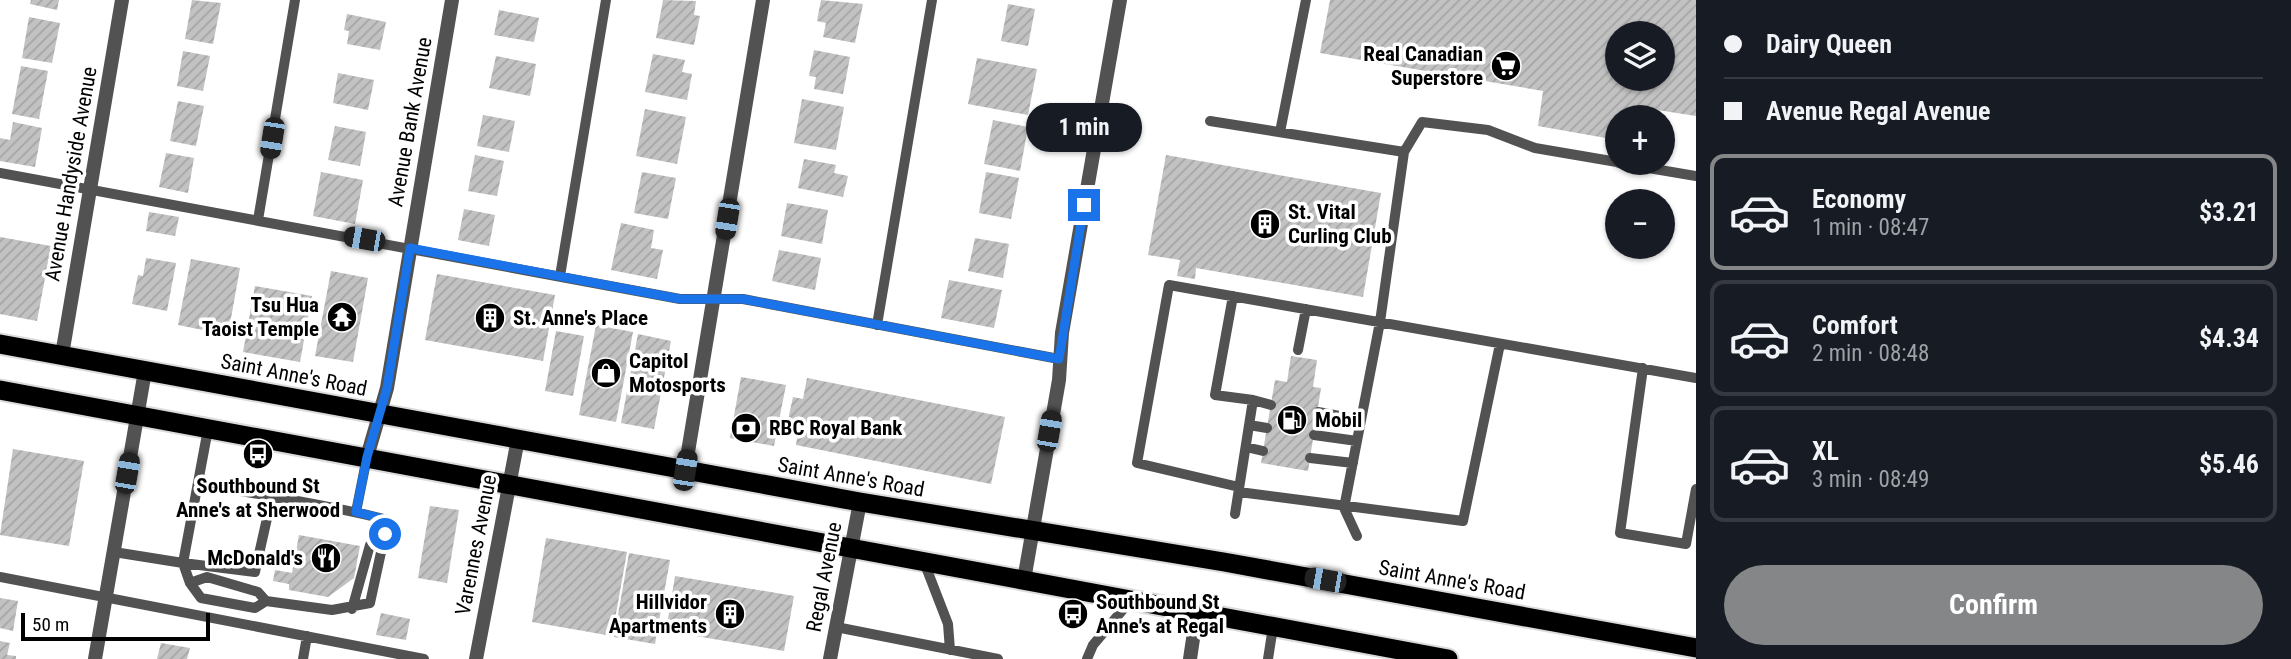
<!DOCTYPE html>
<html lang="en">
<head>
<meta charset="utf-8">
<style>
	:root { --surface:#171b24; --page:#20242c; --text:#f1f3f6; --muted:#9ea1a6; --line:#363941; --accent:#858687 }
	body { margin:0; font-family:"Roboto Condensed",sans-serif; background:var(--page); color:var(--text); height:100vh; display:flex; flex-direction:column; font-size:26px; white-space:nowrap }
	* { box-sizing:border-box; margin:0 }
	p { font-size:23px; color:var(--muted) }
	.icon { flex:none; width:38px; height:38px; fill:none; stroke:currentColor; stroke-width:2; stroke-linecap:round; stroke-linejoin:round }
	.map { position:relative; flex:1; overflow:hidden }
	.side { display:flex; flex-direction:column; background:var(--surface); width:595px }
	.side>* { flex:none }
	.hud { display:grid; align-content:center; height:154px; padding:0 28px; background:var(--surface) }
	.buttons { position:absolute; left:1605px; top:21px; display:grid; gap:14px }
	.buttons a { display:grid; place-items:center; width:70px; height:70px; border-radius:50%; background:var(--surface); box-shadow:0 2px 5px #0004; font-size:35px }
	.scale { position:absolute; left:21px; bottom:18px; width:189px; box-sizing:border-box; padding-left:7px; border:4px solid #000; border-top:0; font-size:19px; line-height:24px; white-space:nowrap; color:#000; -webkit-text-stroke:5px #fff; paint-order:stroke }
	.end { position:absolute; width:32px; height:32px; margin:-16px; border:9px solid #1a73e8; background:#fff; box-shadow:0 0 0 4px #fff }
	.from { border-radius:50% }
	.bubble { position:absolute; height:49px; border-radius:24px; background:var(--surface); box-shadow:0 2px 5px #0004; font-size:23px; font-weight:700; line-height:49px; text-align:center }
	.car { position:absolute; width:21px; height:42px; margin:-21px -10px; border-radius:9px; box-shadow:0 0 5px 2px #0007; background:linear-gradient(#222 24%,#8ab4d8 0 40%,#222 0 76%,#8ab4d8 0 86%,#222 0) }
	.hud b { display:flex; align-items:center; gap:24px; height:66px; font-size:26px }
	.hud b+b { border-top:2px solid var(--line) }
	.hud i { width:18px; height:18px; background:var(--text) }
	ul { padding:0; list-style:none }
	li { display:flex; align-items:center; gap:21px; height:116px; margin:0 14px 10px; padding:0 14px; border:4px solid var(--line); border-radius:14px }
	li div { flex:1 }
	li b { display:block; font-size:26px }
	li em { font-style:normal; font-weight:700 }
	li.active { border-color:var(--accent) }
	li>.icon { width:63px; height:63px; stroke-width:1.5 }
	.primary-button { display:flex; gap:14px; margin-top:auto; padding:14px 28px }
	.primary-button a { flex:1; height:80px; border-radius:42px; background:var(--accent); color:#fff; font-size:28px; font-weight:700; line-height:80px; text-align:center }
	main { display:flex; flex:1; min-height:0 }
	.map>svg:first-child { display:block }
	.building { fill:url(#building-hatch); fill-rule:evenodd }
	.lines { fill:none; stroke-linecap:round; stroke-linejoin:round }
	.trunk-casing { stroke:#dbdbdb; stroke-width:23 }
	.service { stroke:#525252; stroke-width:10 }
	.minor { stroke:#525252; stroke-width:14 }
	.trunk { stroke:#000; stroke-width:19 }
	.route { stroke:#1a73e8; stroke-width:9 }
	.labels { text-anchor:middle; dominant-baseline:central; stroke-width:7; stroke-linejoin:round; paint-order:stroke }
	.poi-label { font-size:21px; font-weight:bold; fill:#000; stroke:#fff; text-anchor:start }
	.street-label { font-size:21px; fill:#000; stroke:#fff }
</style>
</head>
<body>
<main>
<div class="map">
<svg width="1696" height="659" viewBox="0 0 1696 659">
	<defs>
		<pattern id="building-hatch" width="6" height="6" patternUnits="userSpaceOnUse" patternTransform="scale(1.75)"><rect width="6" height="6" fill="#c2c2c2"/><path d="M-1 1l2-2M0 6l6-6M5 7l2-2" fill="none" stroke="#a5a5a5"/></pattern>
	</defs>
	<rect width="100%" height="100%" fill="#fff"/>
	<path class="building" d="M31 0H59L57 10 30 4Z
		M192 0 221 3 213 44 185 39Z
		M663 0 696 1 694 15 700 16 694 45 656 38Z
		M821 0 863 4 855 43 823 37 826 23 817 21Z
		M1330 0H1696V116L1632 106 1630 117H1617V140L1538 126 1543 91 1320 53ZM1617 33H1662V79H1617Z
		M1008 4 1035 9 1028 46 1001 41Z
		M499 10 539 18 534 42 494 35Z
		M347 14 386 22 380 50 347 44 349 31 344 30Z
		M29 17 60 23 52 63 22 58Z
		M814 50 850 57 843 94 814 89 816 77 809 76Z
		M183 51 210 56 203 91 177 86Z
		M653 54 685 60 682 72 692 74 687 100 645 92Z
		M496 56 536 64 530 96 489 88Z
		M977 58 1037 69 1028 115 968 104Z
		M21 66 48 71 39 119 12 114Z
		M338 73 374 80 368 110 333 103Z
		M802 99 844 107 836 150 794 143Z
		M178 101 204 106 196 146 170 141Z
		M645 109 686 117 677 164 636 156Z
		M483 115 515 121 509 152 477 146Z
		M993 120 1028 127 1020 171 984 164Z
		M13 122 42 128 35 167 0 161V138L10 140Z
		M335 126 366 132 360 166 328 160Z
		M166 153 194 158 188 193 159 187Z
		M475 155 504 161 497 196 468 191Z
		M1166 155 1381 193 1363 297 1196 268 1195 279 1177 276 1180 260 1148 255Z
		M804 159 836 165 834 173 848 176 843 197 798 188Z
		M321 172 363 180 355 224 313 216Z
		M642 172 676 178 668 219 634 213Z
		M986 172 1019 178 1011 219 979 213Z
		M787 203 828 210 822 244 781 236Z
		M464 209 495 215 489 246 458 240Z
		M149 212 179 217 175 236 146 231Z
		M621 223 654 230 651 248 663 250 657 279 611 270Z
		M0 237 51 246 37 321 0 314Z
		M975 238 1009 244 1003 278 968 271Z
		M779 250 821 258 815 290 772 281Z
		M146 258 176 263 167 311 132 304 138 275 143 276Z
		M191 259 240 268 228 335 178 325Z
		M331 271 368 278 353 362 315 356Z
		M437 274 555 295 543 361 425 340Z
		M949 280 1002 290 994 328 941 318Z
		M255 286 312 296 300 362 243 352Z
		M596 325 633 332 616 422 579 415Z
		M556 331 584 336 573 396 545 391Z
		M638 334 671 341 654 429 621 423Z
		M1291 356 1317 360 1313 387 1321 388 1308 471 1261 463 1275 380 1287 382Z
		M741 377 786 385 774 446 730 438Z
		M807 378 1005 417 991 484 796 445 798 432 786 429 793 397 803 399Z
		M13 449 84 461 69 546 0 535Z
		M430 506 459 510 447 583 418 578Z
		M299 535 360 546 354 578 328 597 289 590V584L273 581 275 570 292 573Z
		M546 538 627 552 612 636 532 622Z
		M629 553 670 560 655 644 614 637Z
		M675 576 794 596 784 651 666 631Z
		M0 598 18 601 13 631 0 628Z
		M381 613 410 619 406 640 376 635Z
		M0 641 10 643 7 655 16 656V659H0Z
		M161 643 190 648 187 659H157Z"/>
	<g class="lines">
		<g class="trunk-casing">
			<path id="trunk" d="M0 344 860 502 1224 562 1696 648
				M0 390 1448 659"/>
		</g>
		<path class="service" d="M1210 121 1404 152 1422 122 1488 130 1535 148 1617 162
			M1280 132 1306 0
			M1619 163 1696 176
			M0 173 680 299H743L1059 359
			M258 220 295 0
			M560 276 606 0
			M1233 296 1215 395 1253 400 1235 514
			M877 325 932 0
			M1298 350 1306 309
			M1643 368 1620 533 1686 544 1696 489
			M1253 400 1271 405
			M1318 412 1361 420
			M1249 425 1267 428
			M1314 435 1357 441
			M1246 447 1263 451
			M1310 458 1353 463
			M200 484C262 495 326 504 388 520L370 603 332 610 266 601 255 608 201 598 190 583 183 563 255 572 272 496
			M1239 487 1137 463 1169 285 1696 378
			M1239 492 1463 521 1500 344
			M356 512 367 457
			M1357 536 1344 508 1380 322 1404 152
			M114 552 183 563 208 429
			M924 562 948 624 950 650
			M0 577 424 659
			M190 583 207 577 258 592 266 601
			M352 609 370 545 385 534
			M836 627 998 659
			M303 659 307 636
			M1087 659 1093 645 1131 600
			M1268 659 1273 627"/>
		<path class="minor" d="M62 355 122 0
			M367 457 387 388 452 0
			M685 470 763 0
			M1024 580 1059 380 1062 333 1120 0
			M95 659 145 371
			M476 659 518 439
			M830 659 860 502
			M1190 659 1197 612"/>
		<use href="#trunk" class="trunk"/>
	</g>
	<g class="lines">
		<path class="route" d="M385 534 388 520 356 512 367 457 387 388 410 248 680 299H743L1059 359 1084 205"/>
	</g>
	<defs>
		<g id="supermarket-disc" transform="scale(1.575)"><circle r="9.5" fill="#000" stroke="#fff"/><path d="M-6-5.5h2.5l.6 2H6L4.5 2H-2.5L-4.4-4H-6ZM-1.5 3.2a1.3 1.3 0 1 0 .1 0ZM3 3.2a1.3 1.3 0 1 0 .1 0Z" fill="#fff"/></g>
		<g id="building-disc" transform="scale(1.575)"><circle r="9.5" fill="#000" stroke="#fff"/><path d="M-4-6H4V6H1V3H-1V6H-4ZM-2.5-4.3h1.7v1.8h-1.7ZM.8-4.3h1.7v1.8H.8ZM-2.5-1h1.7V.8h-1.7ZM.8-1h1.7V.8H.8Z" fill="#fff"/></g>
		<g id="temple-disc" transform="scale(1.575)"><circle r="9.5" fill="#000" stroke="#fff"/><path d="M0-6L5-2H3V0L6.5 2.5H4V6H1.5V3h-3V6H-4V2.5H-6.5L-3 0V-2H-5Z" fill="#fff"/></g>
		<g id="shop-disc" transform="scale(1.575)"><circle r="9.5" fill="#000" stroke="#fff"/><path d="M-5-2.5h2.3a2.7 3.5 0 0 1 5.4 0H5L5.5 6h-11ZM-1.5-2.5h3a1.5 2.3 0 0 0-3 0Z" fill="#fff"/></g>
		<g id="fuel-disc" transform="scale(1.575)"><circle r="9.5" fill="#000" stroke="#fff"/><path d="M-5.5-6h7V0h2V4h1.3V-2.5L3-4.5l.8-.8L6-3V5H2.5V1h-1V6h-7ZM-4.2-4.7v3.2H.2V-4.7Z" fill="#fff"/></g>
		<g id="bank-disc" transform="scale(1.575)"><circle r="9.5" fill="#000" stroke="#fff"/><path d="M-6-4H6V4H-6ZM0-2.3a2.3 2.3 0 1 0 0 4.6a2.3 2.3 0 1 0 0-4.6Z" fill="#fff"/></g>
		<g id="bus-disc" transform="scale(1.575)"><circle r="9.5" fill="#000" stroke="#fff"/><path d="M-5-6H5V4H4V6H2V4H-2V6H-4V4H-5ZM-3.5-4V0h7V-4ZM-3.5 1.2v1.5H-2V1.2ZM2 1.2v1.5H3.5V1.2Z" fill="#fff"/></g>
		<g id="restaurant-disc" transform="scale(1.575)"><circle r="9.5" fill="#000" stroke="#fff"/><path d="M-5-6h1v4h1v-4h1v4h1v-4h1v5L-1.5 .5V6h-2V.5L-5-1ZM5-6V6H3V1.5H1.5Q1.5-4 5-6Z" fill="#fff"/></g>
	</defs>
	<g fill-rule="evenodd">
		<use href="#supermarket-disc" x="1506" y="66"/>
		<use href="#building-disc" x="1265" y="224"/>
		<use href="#temple-disc" x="342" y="317"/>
		<use href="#building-disc" x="490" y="318"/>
		<use href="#shop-disc" x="606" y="373"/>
		<use href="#fuel-disc" x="1292" y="420"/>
		<use href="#bank-disc" x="746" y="428"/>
		<use href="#bus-disc" x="258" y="454"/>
		<use href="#restaurant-disc" x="326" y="558"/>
		<use href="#building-disc" x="730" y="614"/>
		<use href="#bus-disc" x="1073" y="614"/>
	</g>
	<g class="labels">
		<g class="poi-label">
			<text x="1483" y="54" text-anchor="end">Real Canadian<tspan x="1483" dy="24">Superstore</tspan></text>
			<text x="1288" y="212">St. Vital<tspan x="1288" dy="24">Curling Club</tspan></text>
			<text x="319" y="305" text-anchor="end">Tsu Hua<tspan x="319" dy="24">Taoist Temple</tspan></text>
			<text x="513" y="318">St. Anne's Place</text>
			<text x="629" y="361">Capitol<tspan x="629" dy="24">Motosports</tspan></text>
			<text x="1315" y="420">Mobil</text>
			<text x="769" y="428">RBC Royal Bank</text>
			<text x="258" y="486" text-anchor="middle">Southbound St<tspan x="258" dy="24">Anne's at Sherwood</tspan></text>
			<text x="303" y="558" text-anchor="end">McDonald's</text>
			<text x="707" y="602" text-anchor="end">Hillvidor<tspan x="707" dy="24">Apartments</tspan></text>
			<text x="1096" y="602">Southbound St<tspan x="1096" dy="24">Anne's at Regal</tspan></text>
		</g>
		<g class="street-label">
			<text transform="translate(410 122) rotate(-80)">Avenue Bank Avenue</text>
			<text transform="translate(71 174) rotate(-80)">Avenue Handyside Avenue</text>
			<text transform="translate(294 375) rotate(11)">Saint Anne's Road</text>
			<text transform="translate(851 477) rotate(10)">Saint Anne's Road</text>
			<text transform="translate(476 545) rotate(-79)">Varennes Avenue</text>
			<text transform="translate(824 577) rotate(-79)">Regal Avenue</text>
			<text transform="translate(1452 580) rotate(10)">Saint Anne's Road</text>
		</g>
	</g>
</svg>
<div class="buttons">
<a><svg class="icon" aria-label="layers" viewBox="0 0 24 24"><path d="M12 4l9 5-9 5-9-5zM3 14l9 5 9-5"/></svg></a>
<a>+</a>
<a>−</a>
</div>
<div class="scale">50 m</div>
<i class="end from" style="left:385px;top:534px"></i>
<i class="end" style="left:1084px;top:205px"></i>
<div class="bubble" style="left:1026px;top:103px;width:116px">1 min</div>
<i class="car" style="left:272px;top:138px;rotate:189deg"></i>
<i class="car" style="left:727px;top:219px;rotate:189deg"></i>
<i class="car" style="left:364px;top:239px;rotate:280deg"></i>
<i class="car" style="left:1049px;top:431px;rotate:10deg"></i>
<i class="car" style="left:685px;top:470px;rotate:9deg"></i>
<i class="car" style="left:127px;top:473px;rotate:10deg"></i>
<i class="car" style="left:1325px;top:580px;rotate:280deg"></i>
</div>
<section class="side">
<div class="hud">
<b><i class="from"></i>Dairy Queen</b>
<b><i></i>Avenue Regal Avenue</b>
</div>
<ul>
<li class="active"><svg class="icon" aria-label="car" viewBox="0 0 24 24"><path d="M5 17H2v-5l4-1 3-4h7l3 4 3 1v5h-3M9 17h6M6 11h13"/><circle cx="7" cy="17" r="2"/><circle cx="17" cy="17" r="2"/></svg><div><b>Economy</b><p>1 min · 08:47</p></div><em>$3.21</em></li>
<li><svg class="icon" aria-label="car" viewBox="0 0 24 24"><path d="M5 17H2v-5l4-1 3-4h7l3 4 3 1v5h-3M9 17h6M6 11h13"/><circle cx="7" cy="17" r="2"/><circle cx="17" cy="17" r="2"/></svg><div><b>Comfort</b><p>2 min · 08:48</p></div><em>$4.34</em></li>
<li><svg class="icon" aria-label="car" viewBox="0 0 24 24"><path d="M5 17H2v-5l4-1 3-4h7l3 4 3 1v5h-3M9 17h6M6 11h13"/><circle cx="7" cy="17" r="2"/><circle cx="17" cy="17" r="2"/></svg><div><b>XL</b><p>3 min · 08:49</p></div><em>$5.46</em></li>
</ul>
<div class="primary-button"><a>Confirm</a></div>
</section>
</main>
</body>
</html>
